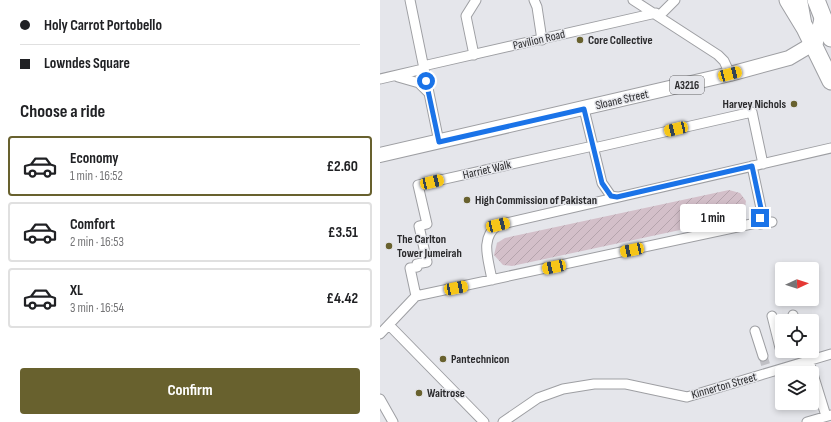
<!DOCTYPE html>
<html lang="en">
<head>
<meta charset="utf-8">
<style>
	:root { --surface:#fff; --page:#f2f2f2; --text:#202124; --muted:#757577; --line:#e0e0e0; --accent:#68612e }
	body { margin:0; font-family:"Sofia Sans Condensed",sans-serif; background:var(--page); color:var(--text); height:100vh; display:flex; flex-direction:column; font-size:15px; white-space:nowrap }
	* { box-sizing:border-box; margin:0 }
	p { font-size:13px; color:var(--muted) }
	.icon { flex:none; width:22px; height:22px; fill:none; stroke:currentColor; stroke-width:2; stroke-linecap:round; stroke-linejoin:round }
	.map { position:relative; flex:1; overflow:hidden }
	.panel { display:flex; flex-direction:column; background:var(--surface); width:380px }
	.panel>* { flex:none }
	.banner { display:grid; align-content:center; height:88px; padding:0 20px; background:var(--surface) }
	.needle { width:26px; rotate:87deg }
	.tools { position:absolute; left:395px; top:262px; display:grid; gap:8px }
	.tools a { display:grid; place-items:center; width:44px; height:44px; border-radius:4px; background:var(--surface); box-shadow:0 2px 6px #0003; font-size:20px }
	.end { position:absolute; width:18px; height:18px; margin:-9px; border:5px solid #1a73e8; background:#fff; box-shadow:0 0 0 2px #fff }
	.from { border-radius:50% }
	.bubble { position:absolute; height:28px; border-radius:4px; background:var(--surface); box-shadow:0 2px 6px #0003; font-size:13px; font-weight:700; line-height:28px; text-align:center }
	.car { position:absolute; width:12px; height:24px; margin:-12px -6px; border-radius:5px; box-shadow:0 0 3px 1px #0007; background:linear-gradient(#f5c518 24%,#345 0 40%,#f5c518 0 76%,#345 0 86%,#f5c518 0) }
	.banner b { display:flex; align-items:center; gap:14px; height:38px; font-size:15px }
	.banner b+b { border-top:1px solid var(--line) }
	.banner i { width:10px; height:10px; background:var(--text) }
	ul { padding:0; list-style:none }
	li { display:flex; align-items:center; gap:12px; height:60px; margin:0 8px 6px; padding:0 12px; border:2px solid var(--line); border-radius:4px }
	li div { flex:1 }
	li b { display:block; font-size:15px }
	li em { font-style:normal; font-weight:700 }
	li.selected { border-color:var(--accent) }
	li>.icon { width:36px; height:36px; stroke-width:1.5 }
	h2 { padding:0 20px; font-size:18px; line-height:48px }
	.cta { display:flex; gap:8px; margin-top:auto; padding:8px 20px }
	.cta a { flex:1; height:46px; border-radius:4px; background:var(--accent); color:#fff; font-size:16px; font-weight:700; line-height:46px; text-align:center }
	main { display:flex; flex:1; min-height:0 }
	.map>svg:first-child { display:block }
	.garden { fill:url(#garden-furrows) }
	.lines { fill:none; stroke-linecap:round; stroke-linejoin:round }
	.street-tunnel { stroke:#c0c0c5; stroke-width:9; stroke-dasharray:9 4.5; stroke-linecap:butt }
	.street-casing { stroke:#9e9fa3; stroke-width:11 }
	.primary-casing { stroke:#9e9fa3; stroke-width:16 }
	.highway-casing { stroke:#9e9fa3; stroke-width:19 }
	.street { stroke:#fff; stroke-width:9 }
	.primary { stroke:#fff; stroke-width:14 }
	.highway { stroke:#fff; stroke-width:17 }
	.route { stroke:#1a73e8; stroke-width:5 }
	.poi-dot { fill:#68612e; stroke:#e5e6eb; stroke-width:1.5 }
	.labels { text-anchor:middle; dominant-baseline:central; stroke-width:3; stroke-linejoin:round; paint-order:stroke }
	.shield { fill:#e5e6eb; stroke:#626265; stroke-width:1 }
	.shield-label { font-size:11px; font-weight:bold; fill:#2a2a2c }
	.street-label { font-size:12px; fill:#2a2a2c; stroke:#e5e6eb }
	.poi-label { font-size:12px; font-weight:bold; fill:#2a2a2c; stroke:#e5e6eb; text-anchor:start }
</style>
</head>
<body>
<main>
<section class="panel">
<div class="banner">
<b><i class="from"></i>Holy Carrot Portobello</b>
<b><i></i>Lowndes Square</b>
</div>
<h2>Choose a ride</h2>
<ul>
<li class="selected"><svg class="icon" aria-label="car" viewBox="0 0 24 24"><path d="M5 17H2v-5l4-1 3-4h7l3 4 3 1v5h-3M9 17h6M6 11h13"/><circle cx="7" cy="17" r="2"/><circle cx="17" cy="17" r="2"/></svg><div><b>Economy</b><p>1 min · 16:52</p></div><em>£2.60</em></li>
<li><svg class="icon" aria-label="car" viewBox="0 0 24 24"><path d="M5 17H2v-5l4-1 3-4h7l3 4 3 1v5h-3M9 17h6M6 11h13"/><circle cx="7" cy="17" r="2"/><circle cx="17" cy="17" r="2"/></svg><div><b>Comfort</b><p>2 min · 16:53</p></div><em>£3.51</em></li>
<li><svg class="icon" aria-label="car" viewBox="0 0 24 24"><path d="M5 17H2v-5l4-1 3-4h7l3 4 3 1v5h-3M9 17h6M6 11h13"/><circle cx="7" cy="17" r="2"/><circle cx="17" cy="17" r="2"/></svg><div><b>XL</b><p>3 min · 16:54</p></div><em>£4.42</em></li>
</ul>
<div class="cta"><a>Confirm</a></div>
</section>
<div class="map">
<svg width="451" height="422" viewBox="0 0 451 422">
	<defs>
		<pattern id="garden-furrows" width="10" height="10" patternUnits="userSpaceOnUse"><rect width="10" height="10" fill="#d3bfc9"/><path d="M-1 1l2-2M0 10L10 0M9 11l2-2" fill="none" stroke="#b5a4ad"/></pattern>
	</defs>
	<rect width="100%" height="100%" fill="#e5e6eb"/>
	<path class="garden" d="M349 190 360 193 366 201 364 212 356 218 132 266 123 265 114 255 117 243 125 238Z"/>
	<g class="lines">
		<path class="street-tunnel" d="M400 348 404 360
			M424 351 426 355
			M383 356 386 366"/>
		<g class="street-casing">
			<path id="street" d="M30 0 59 142
				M154 0 157 7 162 40
				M253 0 338 55 344 61 350 74
				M279 16 295 0
				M94 55 86 16 96 0
				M43 66 276 13
				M18 77 39 83 48 92
				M0 79 43 69
				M204 109 222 183 231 196 237 197
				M214 148 372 112 383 164
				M372 166 382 213 376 223
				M112 280C109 261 99 238 118 225L451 148
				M36 296 30 268 37 267V264L47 262 39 226 47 224 38 185 213 146
				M413 315 415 321
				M392 316 400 348
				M9 325 104 422
				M375 331 383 356
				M0 334 36 296 376 223 380 224 392 222
				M429 361 446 416
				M0 399 13 422
				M123 422 158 398 183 389 214 384H246L307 397 451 354
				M427 422 451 415"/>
		</g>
		<g class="primary-casing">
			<path id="primary" d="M420 0 424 22
				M0 155 350 74 409 58 436 42 442 17"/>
		</g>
		<g class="highway-casing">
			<path id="highway" d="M408 0 425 28 451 81
				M436 0 451 38"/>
		</g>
		<use href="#street" class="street"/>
		<use href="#primary" class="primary"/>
		<use href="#highway" class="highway"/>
	</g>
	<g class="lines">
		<path class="route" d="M46 81 59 142 204 109 222 183 231 196 237 197 372 166 382 213 380 218"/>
	</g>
	<g class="poi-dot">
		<circle cx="200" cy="40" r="4"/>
		<circle cx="414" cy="104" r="4"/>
		<circle cx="87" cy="200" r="4"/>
		<circle cx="9" cy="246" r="4"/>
		<circle cx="63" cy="359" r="4"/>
		<circle cx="39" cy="393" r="4"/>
	</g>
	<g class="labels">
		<rect class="shield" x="290" y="76" width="34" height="18" rx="3"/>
		<g class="shield-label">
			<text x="307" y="85">A3216</text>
		</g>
		<g class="street-label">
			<text transform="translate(159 40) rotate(-13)">Pavilion Road</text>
			<text transform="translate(242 100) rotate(-13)">Sloane Street</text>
			<text transform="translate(107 170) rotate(-13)">Harriet Walk</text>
			<text transform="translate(344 386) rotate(-16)">Kinnerton Street</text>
		</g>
		<g class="poi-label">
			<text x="208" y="40">Core Collective</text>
			<text x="406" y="104" text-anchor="end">Harvey Nichols</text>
			<text x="95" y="200">High Commission of Pakistan</text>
			<text x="17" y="239">The Carlton<tspan x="17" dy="14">Tower Jumeirah</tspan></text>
			<text x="71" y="359">Pantechnicon</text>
			<text x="47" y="393">Waitrose</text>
		</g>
	</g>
</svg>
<div class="tools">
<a><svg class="needle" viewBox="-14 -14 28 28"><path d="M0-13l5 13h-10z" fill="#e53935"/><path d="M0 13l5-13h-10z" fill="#757577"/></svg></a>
<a><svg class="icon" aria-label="locate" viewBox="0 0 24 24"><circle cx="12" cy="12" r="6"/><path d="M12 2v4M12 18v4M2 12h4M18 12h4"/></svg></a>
<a><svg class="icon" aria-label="layers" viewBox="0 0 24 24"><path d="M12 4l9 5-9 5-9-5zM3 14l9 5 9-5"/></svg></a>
</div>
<i class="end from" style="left:46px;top:81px"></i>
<i class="end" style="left:380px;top:218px"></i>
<div class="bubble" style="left:300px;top:204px;width:66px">1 min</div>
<i class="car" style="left:350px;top:74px;rotate:75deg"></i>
<i class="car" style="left:296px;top:129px;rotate:257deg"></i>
<i class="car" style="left:52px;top:182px;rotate:77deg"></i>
<i class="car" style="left:118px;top:225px;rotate:77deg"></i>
<i class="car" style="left:252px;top:250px;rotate:258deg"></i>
<i class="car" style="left:174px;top:267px;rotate:258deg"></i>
<i class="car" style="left:76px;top:288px;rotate:79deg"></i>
</div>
</main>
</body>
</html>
